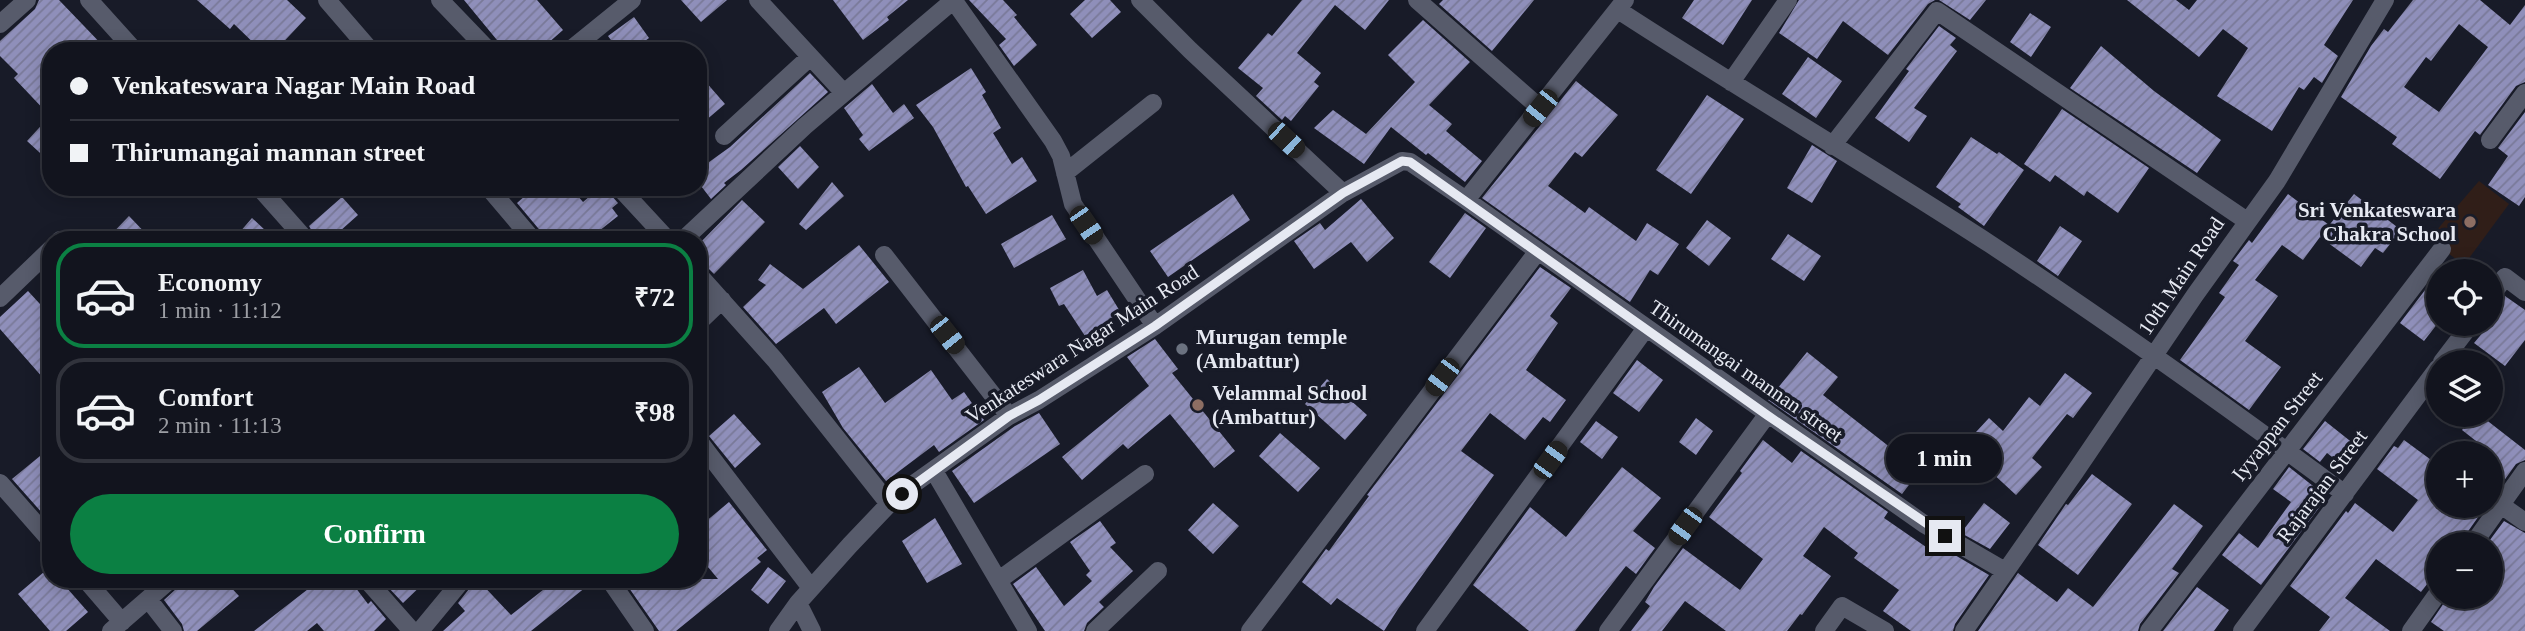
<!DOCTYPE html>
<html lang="en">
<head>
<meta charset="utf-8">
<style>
	:root { --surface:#12141e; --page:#1f212b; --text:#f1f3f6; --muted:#9c9ea4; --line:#31333c; --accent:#0b8043 }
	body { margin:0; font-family:Georgia,serif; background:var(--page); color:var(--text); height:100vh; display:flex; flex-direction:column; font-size:26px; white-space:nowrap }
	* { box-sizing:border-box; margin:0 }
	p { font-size:23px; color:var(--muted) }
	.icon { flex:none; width:38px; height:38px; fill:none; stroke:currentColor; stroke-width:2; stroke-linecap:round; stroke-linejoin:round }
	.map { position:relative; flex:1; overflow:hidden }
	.sheet { position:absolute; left:42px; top:231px; width:665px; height:357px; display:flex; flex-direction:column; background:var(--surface); border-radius:28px; box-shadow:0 4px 18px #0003,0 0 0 2px var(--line) }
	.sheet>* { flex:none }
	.guide { position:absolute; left:42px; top:42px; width:665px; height:154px; border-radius:28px; box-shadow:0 4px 18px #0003,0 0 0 2px var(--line); display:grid; align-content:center; height:154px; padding:0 28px; background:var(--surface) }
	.controls { position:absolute; left:2426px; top:259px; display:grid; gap:14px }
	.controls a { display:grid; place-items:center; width:77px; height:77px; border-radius:50%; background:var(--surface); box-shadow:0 4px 18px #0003,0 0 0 2px var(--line); font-size:35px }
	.end { position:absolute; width:32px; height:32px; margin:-16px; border:9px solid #e6e9f2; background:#111; box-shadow:0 0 0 4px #111 }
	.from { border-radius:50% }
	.bubble { position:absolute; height:49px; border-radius:24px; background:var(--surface); box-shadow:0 4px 18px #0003,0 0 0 2px var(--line); font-size:23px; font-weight:800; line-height:49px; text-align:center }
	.car { position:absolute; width:21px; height:42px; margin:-21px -10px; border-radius:9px; box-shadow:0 0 5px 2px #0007; background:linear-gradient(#222 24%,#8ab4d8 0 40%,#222 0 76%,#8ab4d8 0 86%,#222 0) }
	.guide b { display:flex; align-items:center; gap:24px; height:66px; font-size:26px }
	.guide b+b { border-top:2px solid var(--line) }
	.guide i { width:18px; height:18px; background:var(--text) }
	ul { padding:12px 0 0; list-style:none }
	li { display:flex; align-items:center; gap:21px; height:105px; margin:0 14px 10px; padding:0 14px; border:4px solid var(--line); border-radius:28px }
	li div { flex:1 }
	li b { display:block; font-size:26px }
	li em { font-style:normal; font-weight:800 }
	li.active { border-color:var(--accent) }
	li>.icon { width:63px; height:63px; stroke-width:1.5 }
	.button { display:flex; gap:14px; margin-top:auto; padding:14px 28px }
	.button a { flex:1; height:80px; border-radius:42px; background:var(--accent); color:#fff; font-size:28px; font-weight:800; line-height:80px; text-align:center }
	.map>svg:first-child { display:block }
	.education { fill:#301e18 }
	.building { fill:url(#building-hatch); fill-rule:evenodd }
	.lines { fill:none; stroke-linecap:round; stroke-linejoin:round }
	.street { stroke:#575b6b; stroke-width:18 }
	.route { stroke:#e6e9f2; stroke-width:9 }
	.education-dot { fill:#8d6e63; stroke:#181b28; stroke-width:2.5 }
	.worship-dot { fill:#6b7280; stroke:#181b28; stroke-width:2.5 }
	.labels { text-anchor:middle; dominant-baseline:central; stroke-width:7; stroke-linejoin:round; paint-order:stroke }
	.poi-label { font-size:21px; font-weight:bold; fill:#e6e9f2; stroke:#181b28; text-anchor:start }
	.street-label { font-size:21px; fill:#e6e9f2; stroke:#181b28 }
</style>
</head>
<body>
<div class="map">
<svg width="2525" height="631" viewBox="0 0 2525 631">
	<defs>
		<pattern id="building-hatch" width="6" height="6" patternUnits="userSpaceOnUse" patternTransform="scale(1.75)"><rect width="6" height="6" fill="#8f8fba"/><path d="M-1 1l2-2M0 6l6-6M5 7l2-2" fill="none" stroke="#797998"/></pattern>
	</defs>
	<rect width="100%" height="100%" fill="#181b28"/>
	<path class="education" d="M2479 181 2509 204 2464 265 2429 239Z"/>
	<path class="building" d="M39 0H59L108 51H51V163L27 141 50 116 14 78 18 74 0 56V41L35 9Z
		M197 0H287L306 18 275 51H262L234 24 230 29Z
		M464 0H537L563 30 539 51H506Z
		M681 0H727L701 22Z
		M833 0H908L887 17 889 20 863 40Z
		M969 0H1003L1017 15 1014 17 1037 45 1014 66 999 45 1006 39Z
		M1085 0H1110L1121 12 1092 38 1070 14Z
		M1302 0H1389L1365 30 1335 5 1297 53 1321 73 1314 82 1319 86 1291 121 1285 116 1282 120 1256 96 1263 88 1238 68 1268 33 1272 36Z
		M1443 0H1534L1492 51 1439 4Z
		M1694 0H1752L1723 45 1682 18Z
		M1799 0H1935L1928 4 1888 55 1843 21 1817 59 1779 33Z
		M1939 0H1986L1970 20Z
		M2127 0H2176L2189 10 2197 0H2353L2324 45 2338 56 2322 83 2314 77 2304 90 2299 87 2272 131 2217 96 2248 48 2223 29 2199 57Z
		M2413 0H2480L2510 25 2525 5V82L2516 86 2480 135 2475 131 2440 179 2392 144 2397 137 2341 97 2371 46 2384 29 2388 32ZM2459 24 2488 47 2439 112 2404 87 2426 57 2431 61Z
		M2030 13 2051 27 2031 57 2010 42Z
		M634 17 649 38 631 51H619L608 36Z
		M1423 20 1470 62 1429 105 1452 124 1446 131 1482 161 1465 182 1428 153 1426 155 1391 127 1364 164 1314 128 1333 110 1366 134 1415 82 1388 55Z
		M1939 26 1956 38 1950 45 1957 51 1914 108 1927 116 1909 142 1875 118 1909 71 1906 69Z
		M2101 46 2154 91 2221 140 2197 173 2070 88Z
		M1808 57 1842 81 1816 118 1782 94Z
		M971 68 986 92 982 95 1001 128 993 133 1012 164 1022 157 1037 181 986 214 968 186 966 187 933 127 916 105Z
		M698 73 725 104 698 127Z
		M810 73 828 92 741 170 724 183 726 185 711 199 698 182V170L730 147Z
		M1576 81 1618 115 1582 157 1575 152 1548 186 1585 213 1589 207 1636 241 1647 223 1679 244 1658 275 1650 270 1630 302 1482 198Z
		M872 84 893 113 904 104 914 118 869 151 859 139 863 135 844 108Z
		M1707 95 1744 119 1691 194 1656 170Z
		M2062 109 2149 168 2118 213 2087 191 2084 196 2055 175 2050 182 2024 164Z
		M2525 112V197L2519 206 2488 185 2508 156 2498 148Z
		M1971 137 1997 154 1999 152 2024 170 1984 226 1958 207 1961 204 1936 187Z
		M1812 145 1837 161 1812 203 1787 188Z
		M800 146 819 167 798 189 778 167Z
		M832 182 844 196 806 230 799 224Z
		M535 187H570L583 202 601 187H608L610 194 618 203 612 208 618 216 599 231 607 240H548L517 203Z
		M1233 194 1250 220 1168 277 1150 251Z
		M2288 194 2329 225 2327 228 2354 194 2401 230 2383 253 2375 248 2361 267 2320 237 2303 260 2282 245 2255 280 2278 296 2245 341 2281 367 2249 410 2180 360 2225 297 2219 293 2239 265 2233 261 2249 240 2252 243Z
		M342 197 358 215 330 240H317L309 226Z
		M1361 199 1394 238 1367 262 1351 242 1314 269 1294 241 1320 223 1325 230Z
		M742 200 765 222 714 274 706 266 698 263V245Z
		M1465 213 1486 228 1450 278 1429 262Z
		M1052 215 1066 239 1014 268 1001 244Z
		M129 216 152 240H106Z
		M252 218 266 231 258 240H233Z
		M1707 220 1731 238 1709 266 1686 248Z
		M2060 226 2082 241 2058 276 2037 261Z
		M1788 234 1821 256 1804 281 1771 259Z
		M859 245 889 282 836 324 824 308 776 344 743 307 766 285 758 280 770 264 803 289Z
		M1540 267 1571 288 1550 316 1558 323 1526 370 1566 400 1550 422 1543 417 1525 440 1490 413 1461 451 1494 475 1398 609 1384 631 1337 598 1331 605 1302 582 1326 549 1329 551 1369 496 1367 495Z
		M1083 270 1097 296 1107 290 1121 313 1085 336 1064 304 1059 306 1050 288Z
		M2438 273V323L2424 341 2400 323Z
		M28 291 51 316V387L0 329V317Z
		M2505 296 2525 310V340L2505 366 2474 343 2490 324V308L2499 304Z
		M1155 339 1178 369 1172 373 1235 451 1214 468 1170 414 1128 449 1123 444 1082 480 1062 457 1149 386 1127 357Z
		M1807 352 1838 377 1823 395 1891 448 1899 438 1928 460 1902 494 1768 400Z
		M1637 360 1663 380 1639 412 1613 393Z
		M859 367 885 403 931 370 952 400 964 392 984 420 939 452 934 445 886 481 843 428 822 392Z
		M2065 373 2092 393 2073 418 2067 414 2032 458 2042 467 2016 495 1963 446 1989 418 2003 431 2029 397 2040 406Z
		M1327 379 1367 415 1345 440 1305 404Z
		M1039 413 1060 444 974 503 952 471 1015 426Z
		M734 414 761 444 735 468 709 436Z
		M2474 415H2480L2525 450V460L2516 464 2490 500V452L2462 430Z
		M1696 418 1713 431 1696 455 1679 442Z
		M1596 421 1618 437 1602 459 1580 442Z
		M2325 421 2359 448 2345 467 2327 453 2320 462 2303 449Z
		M1280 433 1320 468 1298 492 1259 456Z
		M1763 440 1792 463 1801 451 1888 512 1884 518 1926 547 1930 541 1947 553 1948 551 1989 575 1955 624 1953 631H1911L1883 611 1899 590 1854 558 1858 553 1824 527 1803 556 1831 576 1802 615 1800 614 1787 631H1726L1685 601 1662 631H1631L1650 606 1645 602 1654 587 1683 548 1740 590 1763 559 1709 517 1742 473 1740 471Z
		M2404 440 2438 465V506H2486L2464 537 2462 544H2438V570L2421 592 2376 559 2345 598 2390 631H2319L2330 617 2290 586 2346 511 2348 513 2355 503 2393 532 2418 500 2377 469 2394 446 2398 448Z
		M51 447V523L12 479Z
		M1622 467 1661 498 1633 531 1655 548 1636 574 1626 566 1575 631H1529L1473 585 1530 507 1566 537Z
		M2289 467 2327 497 2261 585 2222 555 2239 533 2258 548 2291 502 2273 489Z
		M2092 474 2132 504 2078 575 2038 545 2066 504 2068 505Z
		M729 502 767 550 757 558 761 562 676 631H659L629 588 638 579H718L698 555V528Z
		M1213 503 1239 526 1213 554 1188 530Z
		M1984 503 2010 523 1990 549 1961 533Z
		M2174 504 2203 526 2172 569 2179 573 2140 624 2138 631H1978L2018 573 2057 602 2068 588 2093 607Z
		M935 518 962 564 927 583 902 541Z
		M1100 521 1116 543 1110 547 1133 571 1099 602 1104 607 1087 623 1084 631H1045L1013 584 1036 567 1064 606 1092 581 1086 575 1090 571 1070 542Z
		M2504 521 2525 533V631H2444L2431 622 2448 597H2490V544H2487Z
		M51 566V579H59L88 612 66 631H50L18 594Z
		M768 567 786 581 768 604 751 590Z
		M187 579H223L239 596 197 631H184L182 624 164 600Z
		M321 579H349L368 604 371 601 386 619 374 631H324L317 623 307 631H254Z
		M394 579H428L403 603 387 586Z
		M477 579 511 615 557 579H596L531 631H443L465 611 458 603Z
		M2197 587 2229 610 2214 631H2163Z"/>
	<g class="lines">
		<path class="street" d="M89 0 135 51
			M327 0 371 51
			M440 0 489 51
			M758 0 844 93
			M1140 0 1190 50 1343 193
			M1417 0 1540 108
			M954 1 1053 141 1061 156 1073 204 1155 326
			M1618 10C1741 90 1867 164 1990 244 2111 324 2229 408 2345 494
			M0 24 27 0
			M569 51 632 0
			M1731 82 1788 0
			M724 136 810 57
			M2490 140 2525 93
			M1832 146 1937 11 2247 221
			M1065 173 1153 103
			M259 187 306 240
			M488 187 533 240
			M619 187 668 240
			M1466 200 1625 0
			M60 240H62
			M683 240 805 126 954 0
			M884 255 1009 416
			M698 274 775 360 889 504
			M2490 297 2505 277 2525 292
			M0 298 51 249
			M698 323 722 300
			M2442 362 2471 324
			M698 440 811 588
			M934 471 1028 631
			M0 483 51 541
			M2501 505 2525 522
			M2473 544 2525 471
			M85 579 122 622
			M366 579 412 631
			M609 579 645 631
			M999 580 1145 474
			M148 599 173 631
			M798 603 812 631
			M111 631 171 579
			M420 631 463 579
			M778 631 798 603 850 545 889 504 915 483 1009 416 1039 400 1155 326 1343 193 1402 161 1410 162 1466 200 1924 524 2005 571
			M1095 631 1158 571
			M1250 631 1538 251
			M1425 631 1646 328
			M1608 631 1767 415
			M1824 631 1842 606 1885 631
			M1964 631 2075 472 2195 295 2277 181 2385 0
			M2149 631 2442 249
			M2242 631 2438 368
			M2411 631 2438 593"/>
	</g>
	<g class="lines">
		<path class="route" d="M902 494 1009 416 1039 400 1155 326 1343 193 1402 161 1410 162 1767 415 1945 536"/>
	</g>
	<g class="education-dot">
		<circle cx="2470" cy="222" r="7"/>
		<circle cx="1198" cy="405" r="7"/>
	</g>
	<circle class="worship-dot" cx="1182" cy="349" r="7"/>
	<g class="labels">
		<g class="poi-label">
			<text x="2456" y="210" text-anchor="end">Sri Venkateswara<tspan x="2456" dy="24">Chakra School</tspan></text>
			<text x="1196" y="337">Murugan temple<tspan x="1196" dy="24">(Ambattur)</tspan></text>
			<text x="1212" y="393">Velammal School<tspan x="1212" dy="24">(Ambattur)</tspan></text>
		</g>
		<g class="street-label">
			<text transform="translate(2181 276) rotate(-56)">10th Main Road</text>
			<text transform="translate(1082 344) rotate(-33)">Venkateswara Nagar Main Road</text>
			<text transform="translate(1746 371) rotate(35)">Thirumangai mannan street</text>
			<text transform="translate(2277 426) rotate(-52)">Iyyappan Street</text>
			<text transform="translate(2322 486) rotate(-53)">Rajarajan Street</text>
		</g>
	</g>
</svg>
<div class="controls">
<a><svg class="icon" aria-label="locate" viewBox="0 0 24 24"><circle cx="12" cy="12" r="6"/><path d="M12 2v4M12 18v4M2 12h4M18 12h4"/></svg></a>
<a><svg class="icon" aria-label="layers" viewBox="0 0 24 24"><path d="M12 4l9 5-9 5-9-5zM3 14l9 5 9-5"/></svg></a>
<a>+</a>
<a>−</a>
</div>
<i class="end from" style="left:902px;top:494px"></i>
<i class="end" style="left:1945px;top:536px"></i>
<div class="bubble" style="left:1886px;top:434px;width:116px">1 min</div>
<i class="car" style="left:1540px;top:108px;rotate:219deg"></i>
<i class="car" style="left:1286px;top:140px;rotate:133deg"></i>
<i class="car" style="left:1086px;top:225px;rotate:146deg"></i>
<i class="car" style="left:947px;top:335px;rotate:142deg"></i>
<i class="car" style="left:1442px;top:377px;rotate:217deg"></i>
<i class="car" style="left:1550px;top:460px;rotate:36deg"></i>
<i class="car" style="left:1685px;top:526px;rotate:216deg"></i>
<div class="guide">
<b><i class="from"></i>Venkateswara Nagar Main Road</b>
<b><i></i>Thirumangai mannan street</b>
</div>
<section class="sheet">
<ul>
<li class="active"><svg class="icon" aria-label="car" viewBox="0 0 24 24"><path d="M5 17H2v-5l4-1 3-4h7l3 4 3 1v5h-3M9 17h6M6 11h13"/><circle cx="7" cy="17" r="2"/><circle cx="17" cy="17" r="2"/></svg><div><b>Economy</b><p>1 min · 11:12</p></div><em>₹72</em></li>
<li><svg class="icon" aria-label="car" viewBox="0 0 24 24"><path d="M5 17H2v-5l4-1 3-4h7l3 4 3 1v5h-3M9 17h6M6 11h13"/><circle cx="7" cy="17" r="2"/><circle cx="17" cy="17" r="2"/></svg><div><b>Comfort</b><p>2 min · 11:13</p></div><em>₹98</em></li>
</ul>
<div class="button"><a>Confirm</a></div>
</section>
</div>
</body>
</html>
